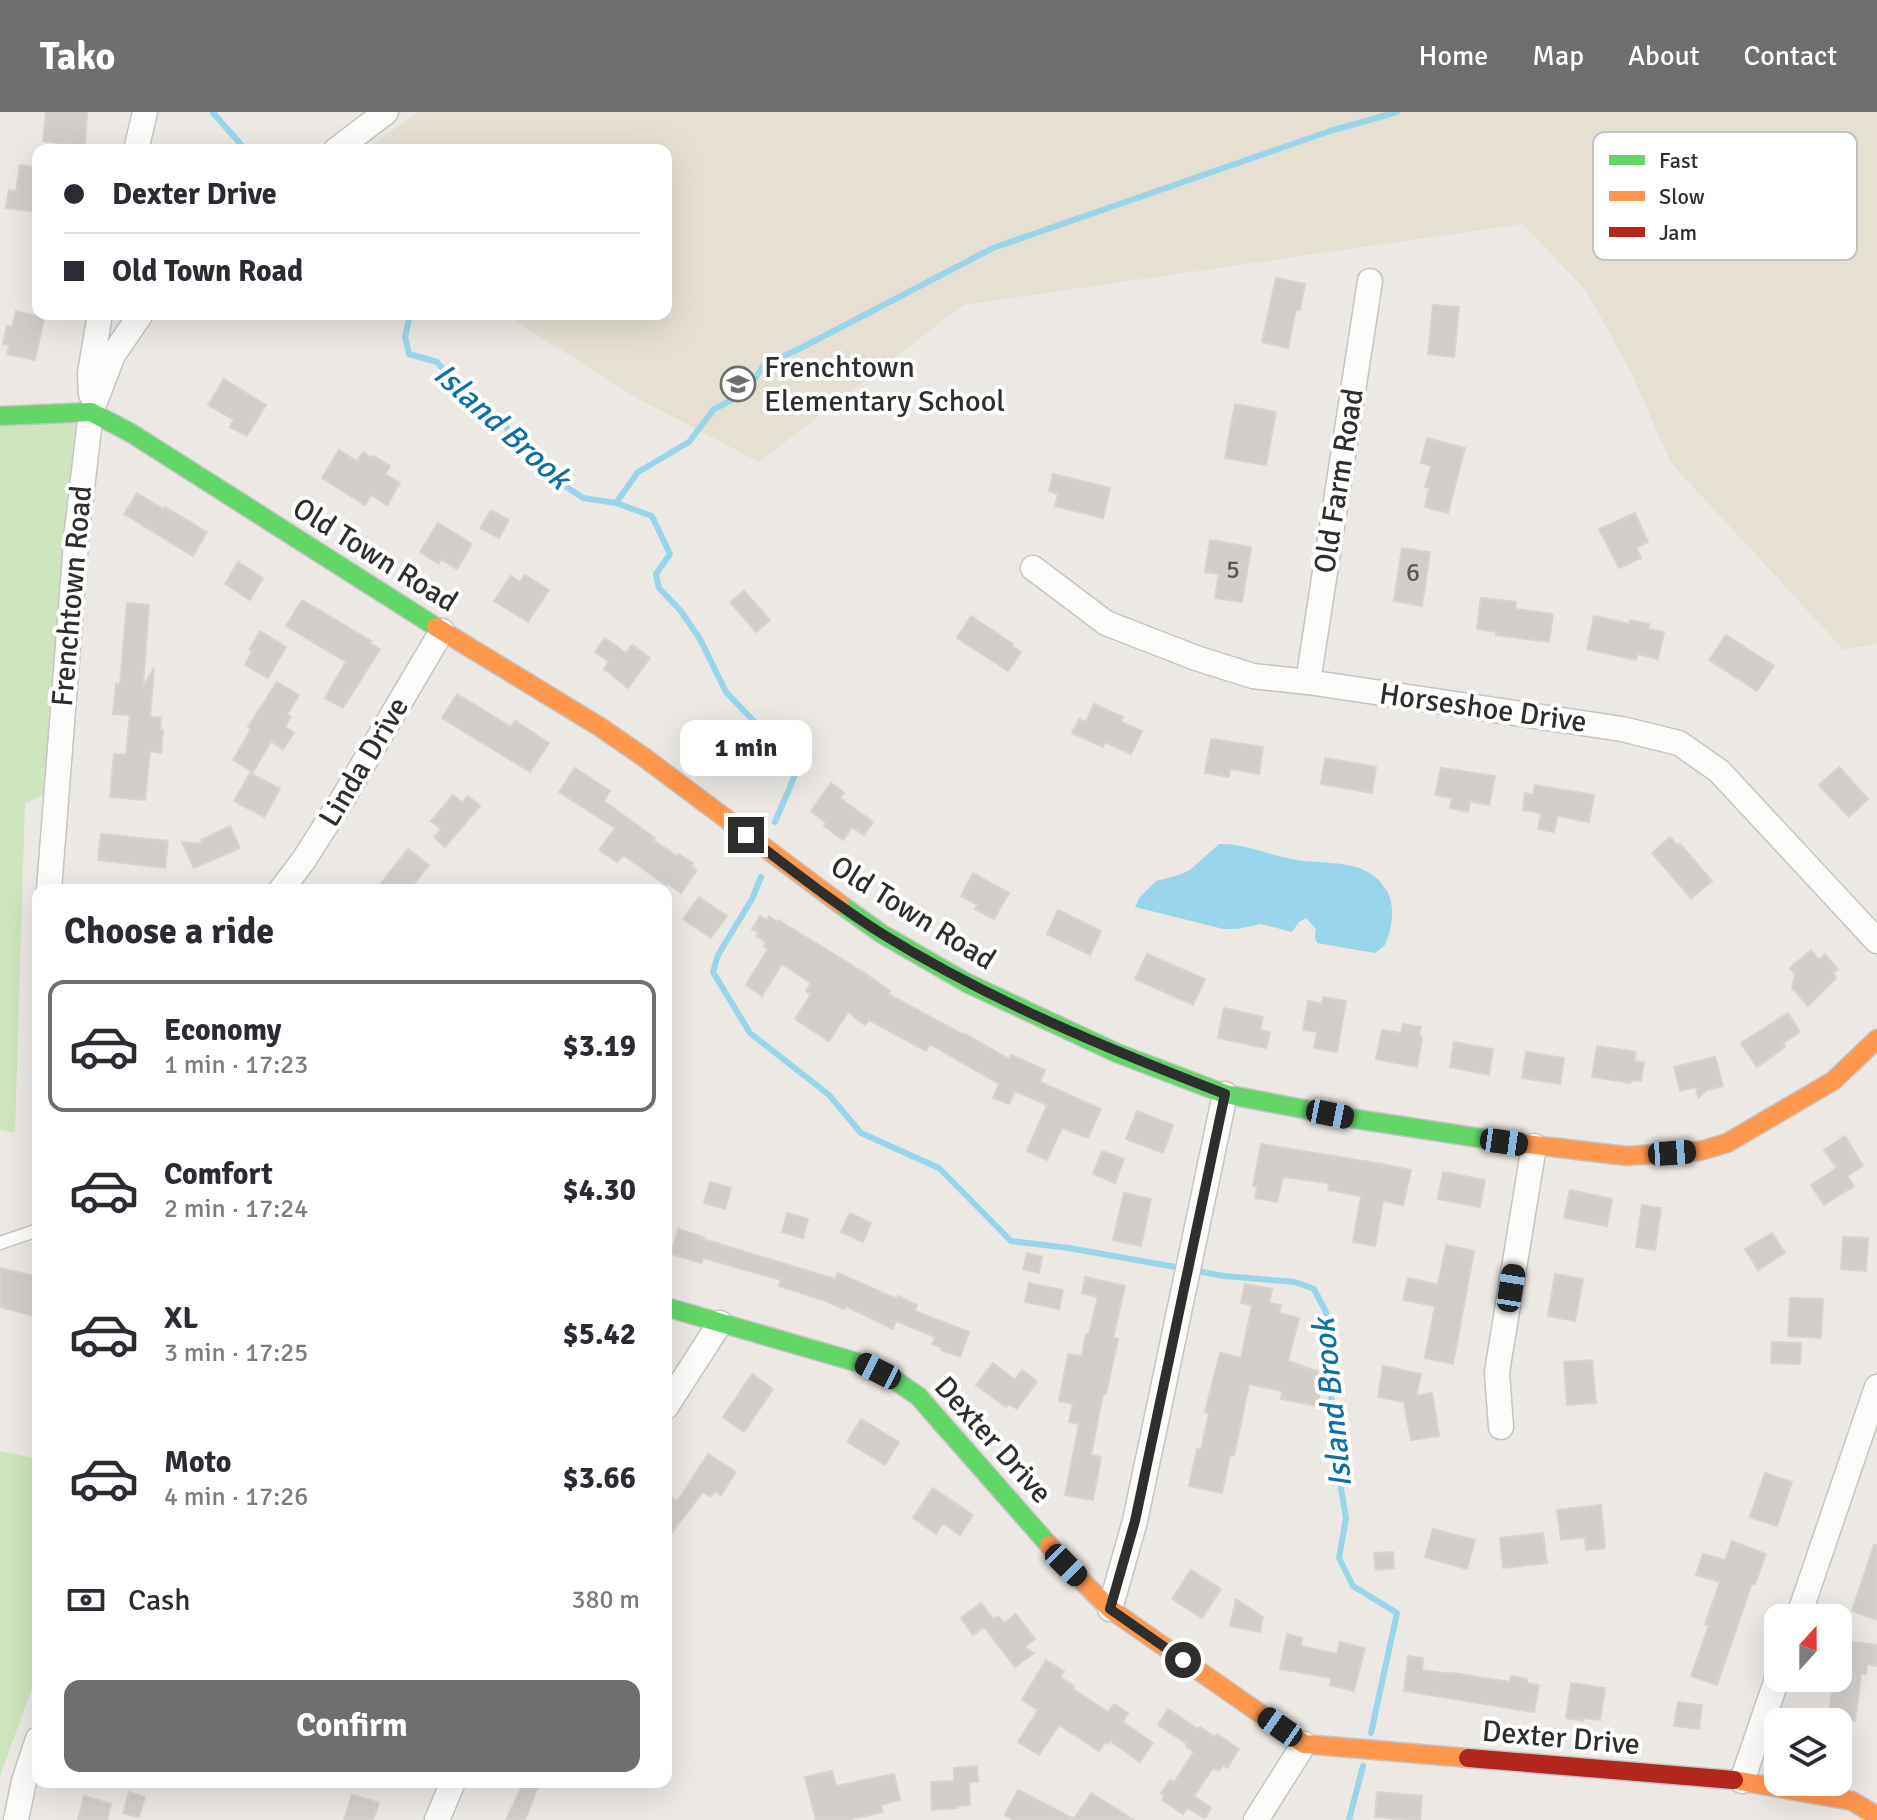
<!DOCTYPE html>
<html lang="en">
<head>
<meta charset="utf-8">
<style>
	:root { --surface:#fff; --page:#f2f2f3; --text:#2b2b33; --muted:#7c7c81; --line:#e1e1e2; --accent:#706f6e }
	body { margin:0; font-family:Signika,sans-serif; background:var(--page); color:var(--text); height:100vh; display:flex; flex-direction:column; font-size:30px; white-space:nowrap }
	* { box-sizing:border-box; margin:0 }
	p { font-size:26px; color:var(--muted) }
	.icon { flex:none; width:44px; height:44px; fill:none; stroke:currentColor; stroke-width:2; stroke-linecap:round; stroke-linejoin:round }
	.map { position:relative; flex:1; overflow:hidden }
	.drawer { position:absolute; left:32px; top:772px; width:640px; height:904px; display:flex; flex-direction:column; background:var(--surface); border-radius:16px; box-shadow:0 8px 32px #0002 }
	.drawer>* { flex:none }
	.hud { position:absolute; left:32px; top:32px; width:640px; height:176px; border-radius:16px; box-shadow:0 8px 32px #0002; display:grid; align-content:center; height:176px; padding:0 32px; background:var(--surface) }
	.needle { width:52px; rotate:21deg }
	.tools { position:absolute; left:1764px; top:1492px; display:grid; gap:16px }
	.tools a { display:grid; place-items:center; width:88px; height:88px; border-radius:16px; background:var(--surface); box-shadow:0 8px 32px #0002; font-size:40px }
	.end { position:absolute; width:36px; height:36px; margin:-18px; border:10px solid #2e2e2e; background:#fff; box-shadow:0 0 0 4px #fff }
	.from { border-radius:50% }
	.bubble { position:absolute; height:56px; border-radius:16px; background:var(--surface); box-shadow:0 8px 32px #0002; font-size:26px; font-weight:700; line-height:56px; text-align:center }
	.car { position:absolute; width:24px; height:48px; margin:-24px -12px; border-radius:10px; box-shadow:0 0 6px 2px #0007; background:linear-gradient(#222 24%,#8ab4d8 0 40%,#222 0 76%,#8ab4d8 0 86%,#222 0) }
	.hud b { display:flex; align-items:center; gap:28px; height:76px; font-size:30px }
	.hud b+b { border-top:2px solid var(--line) }
	.hud i { width:20px; height:20px; background:var(--text) }
	ul { padding:0; list-style:none }
	li { display:flex; align-items:center; gap:24px; height:132px; margin:0 16px 12px; padding:0 16px; border:4px solid transparent; border-radius:16px }
	li div { flex:1 }
	li b { display:block; font-size:30px }
	li em { font-style:normal; font-weight:700 }
	li.active { border-color:var(--accent) }
	li>.icon { width:72px; height:72px; stroke-width:1.5 }
	h2 { padding:0 32px; font-size:36px; line-height:96px }
	.pay { display:flex; align-items:center; gap:20px; height:88px; padding:0 32px; font-size:30px }
	.pay p { margin-inline-start:auto }
	.button { display:flex; gap:16px; margin-top:auto; padding:16px 32px }
	.button a { flex:1; height:92px; border-radius:16px; background:var(--accent); color:#fff; font-size:32px; font-weight:700; line-height:92px; text-align:center }
	header { display:flex; align-items:center; gap:48px; box-sizing:border-box; height:112px; padding:0 40px; background:var(--accent); color:#fff }
	header strong { font-size:38px }
	nav { display:flex; gap:44px; margin-inline-start:auto; font-size:28px }
	.map>svg:first-child { display:block }
	.education { fill:#e6e0d3 }
	.green { fill:#cee6be }
	.water { fill:#99d6ec }
	.lines { fill:none; stroke-linecap:round; stroke-linejoin:round }
	.stream { stroke:#99d6ec; stroke-width:6 }
	.building { fill:#d1cecb; stroke:#d7d4d0; stroke-width:2 }
	.lane-casing { stroke:#c5c4c5; stroke-width:15 }
	.street-casing { stroke:#c5c4c5; stroke-width:27 }
	.fast-casing { stroke:#c5c4c5; stroke-width:21 }
	.slow-casing { stroke:#c5c4c5; stroke-width:21 }
	.jam-casing { stroke:#c5c4c5; stroke-width:21 }
	.lane { stroke:#fcfcfb; stroke-width:12 }
	.street { stroke:#fcfcfb; stroke-width:24 }
	.fast { stroke:#63d668; stroke-width:18 }
	.slow { stroke:#ff974d; stroke-width:18 }
	.jam { stroke:#b3261e; stroke-width:18 }
	.route { stroke:#2e2e2e; stroke-width:10 }
	.labels { text-anchor:middle; dominant-baseline:central; stroke-width:8; stroke-linejoin:round; paint-order:stroke }
	.number-label { font-size:26px; fill:#585857 }
	.poi-label { font-size:30px; fill:#2e2e2e; stroke:#fff; text-anchor:start }
	.street-label { font-size:30px; fill:#2e2e2e; stroke:#fff }
	.water-label { font-size:32px; font-style:italic; fill:#0d6fa3; stroke:#fff }
	.key { fill:#fff; stroke:#c0c0c0; stroke-width:2 }
	.key-label { font-size:22px; fill:#2e2e2e }
</style>
</head>
<body>
<header>
<strong>Tako</strong>
<nav><a>Home</a><a>Map</a><a>About</a><a>Contact</a></nav>
</header>
<div class="map">
<svg width="1877" height="1708" viewBox="0 0 1877 1708">
	<rect width="100%" height="100%" fill="#ece8e4"/>
	<path class="education" d="M418 0H1877V531L1844 538 1671 351 1630 258 1585 177 1522 112 963 193 759 350 637 286 504 202H666V38H365Z"/>
	<path class="green" d="M0 304H84L49 680 25 692 15 1021 0 1018Z
		M0 1339 38 1347V1560L0 1664Z"/>
	<path class="water" d="M1219 732C1245 731 1267 743 1292 747 1325 754 1367 744 1387 779 1396 796 1392 816 1385 833L1375 841 1317 831 1315 825 1316 817 1306 806 1299 810 1292 820 1261 812 1237 817H1223L1135 795 1139 786 1156 769 1179 763 1190 758Z"/>
	<g class="lines">
		<path class="stream" d="M214 0 213 1 246 38
			M410 202 405 225 409 242 437 250 473 292 506 314 516 335 534 349 546 364 556 370 565 374 583 386 616 391 652 404 670 442 656 462 659 476 680 498 700 527 726 580 770 626 795 663 775 710
			M616 391 638 360 689 330 714 297 746 281 763 254 801 236 993 136 1330 19 1397 0
			M761 765 752 787 718 843 713 860 750 921 829 983 861 1021 939 1056 1011 1129 1069 1136 1181 1156
			M1192 1158 1224 1164 1295 1170 1314 1177 1326 1200 1332 1239 1331 1276 1334 1335 1346 1406 1339 1446 1353 1474 1397 1501 1371 1621
			M1349 1708 1363 1654"/>
	</g>
	<path class="building" d="M46 0H87L85 34 43 29Z
		M20 53 38 56V100L6 96 9 78 16 80Z
		M1276 166 1305 172 1300 198 1296 197 1288 236 1262 230Z
		M1433 193 1459 195 1454 245 1428 242Z
		M16 199 44 206 35 248 7 242 9 233 3 232 7 214 12 215Z
		M224 267 266 293 247 324 230 315 234 308 208 293Z
		M1235 292 1276 300 1266 353 1225 346Z
		M1427 326 1465 336 1448 401 1425 395 1429 376 1425 375 1431 354 1421 351Z
		M339 338 357 349 363 340 371 345 374 344 390 354 385 362 400 371 387 393 371 383 365 393 322 366Z
		M1053 362 1110 376 1103 406 1055 394 1058 382 1049 379Z
		M137 381 163 397 165 395 207 420 193 444 124 402Z
		M491 398 509 408 499 426 480 416Z
		M1635 401 1648 430 1636 436 1641 446 1619 456 1599 417Z
		M438 411 472 432 457 457 441 447 439 452 420 440Z
		M1210 428 1251 435 1242 490 1215 486 1219 462 1205 460Z
		M1402 436 1430 440 1422 494 1394 489Z
		M238 450 263 466 250 488 225 472Z
		M525 463 549 478 528 510 494 489 511 464 520 470Z
		M744 479 770 508 756 520 730 490Z
		M1481 486 1516 490 1515 497 1553 502 1549 530 1496 523V520L1477 517Z
		M302 488 371 529 370 531 380 537 343 596 325 586 346 550 286 514Z
		M127 491 149 493 143 574 154 556 150 605 161 606 160 618H163L161 641 150 639 145 688 110 685 114 642 126 643 130 603 113 602 116 572H120Z
		M971 504 1013 532 1012 534 1021 540 1008 559 957 526Z
		M1594 504 1630 512V508L1649 512 1648 517 1664 520 1658 547 1637 542 1636 548 1587 537Z
		M260 519 286 535 268 566 245 553 252 539 249 538Z
		M1726 523 1774 554 1757 579 1709 548Z
		M605 526 626 541 632 533 650 546 628 576 604 557 609 550 595 540Z
		M277 570 299 583 287 602 291 605 285 615 294 621 283 637 271 629 253 660 233 648 251 617 248 615Z
		M457 582 511 615 515 609 549 631 530 660 442 606Z
		M1094 592 1123 605 1121 610 1142 619 1131 642 1105 630 1103 635 1072 621 1079 607 1086 610Z
		M1211 627 1263 635 1259 662 1230 657 1229 665 1205 661Z
		M1325 646 1376 655 1372 681 1321 672Z
		M1839 655 1868 687 1849 705 1819 673Z
		M575 656 610 679 604 689 655 726 653 728 677 744 679 742 693 751 691 754 697 758 681 781 667 771 666 773 623 743 617 750 599 738 615 716 559 680Z
		M1441 656 1495 664 1489 693 1470 689 1468 700 1450 696 1452 686 1435 683Z
		M250 661 280 677 264 705 234 689Z
		M831 671 844 681 840 686 873 710 864 723 852 715 843 728 824 714 826 711 811 699Z
		M1535 673 1594 683 1589 710 1557 704 1554 720 1538 717 1541 701 1523 698 1525 681 1533 683Z
		M453 683 462 691 468 684 480 694 445 735 434 725 441 717 431 709Z
		M230 714 240 736 194 756 182 730 203 732 201 728Z
		M101 722 168 729 165 756 98 748Z
		M1670 725 1678 734 1680 732 1712 769 1691 786 1652 741Z
		M408 737 429 753 409 778H376Z
		M973 761 1009 781 994 807 975 797 978 793 961 784Z
		M699 785 727 804 711 826 683 807Z
		M1058 798 1101 819 1090 843 1047 822Z
		M760 804 767 808 769 804 777 810 778 808 863 860 890 879 888 882 964 923 965 922 1009 947 1011 943 1045 958 1040 970 1101 997 1088 1026 1062 1016 1047 1048 1027 1039 1047 993 1015 979 1009 992 993 986 999 972 930 932 926 939 869 908 865 913 848 900 829 929 795 907 811 882 806 879 811 871 782 852 762 884 746 873 768 837 764 834 766 830 756 824 759 821 752 817Z
		M1811 838 1819 848 1825 842 1838 857 1833 861 1836 866 1808 894 1792 876 1795 862 1790 856Z
		M1147 842 1205 867 1193 893 1135 867Z
		M1323 885 1346 889 1337 940 1314 936 1317 920 1303 918 1308 889 1322 892Z
		M1224 896 1263 905 1260 918 1270 920 1266 936 1218 926Z
		M1788 901 1800 920 1783 931 1785 935 1757 955 1741 931Z
		M1403 912 1421 915 1419 923 1422 926 1417 955 1376 947 1382 918 1401 921Z
		M1454 930 1493 937 1489 963 1450 955Z
		M1597 934 1636 940 1634 949 1644 950 1641 969 1633 968 1630 971 1592 965Z
		M1526 940 1564 946 1560 972 1522 966Z
		M1715 945 1723 974 1707 978 1698 986 1696 975 1680 979 1674 955Z
		M1137 999 1173 1013 1163 1041 1126 1027Z
		M1845 1024 1863 1054 1847 1064 1854 1074 1824 1093 1811 1073 1837 1056 1824 1038Z
		M1261 1032 1382 1052 1411 1058 1403 1093 1383 1089 1375 1134 1353 1130 1361 1084 1328 1078 1329 1071 1283 1065 1277 1090 1255 1086 1257 1075 1253 1074Z
		M1102 1039 1124 1047 1115 1071 1093 1062Z
		M1443 1060 1485 1068 1480 1095 1438 1087Z
		M710 1070 731 1076 725 1097 704 1091Z
		M1570 1078 1612 1087 1607 1114 1564 1106Z
		M1124 1081 1151 1087 1141 1134 1113 1128Z
		M1642 1093 1661 1096 1655 1138 1636 1135Z
		M787 1101 808 1107 803 1126 782 1120Z
		M850 1101 871 1111 863 1130 841 1120Z
		M678 1117 704 1125 703 1127 835 1167 838 1161 897 1187 898 1184 917 1193 915 1199 969 1220 960 1245 941 1238 942 1236 932 1232 935 1225 896 1209 893 1217 846 1194 844 1197 823 1188 779 1174 781 1168 703 1146 702 1151 671 1142Z
		M1772 1121 1785 1141 1758 1158 1745 1137Z
		M1843 1125 1868 1126 1866 1159 1841 1157Z
		M1446 1133 1474 1139 1453 1252 1425 1246 1435 1194 1403 1188 1408 1166 1438 1173Z
		M1027 1141 1042 1145 1039 1161 1023 1157Z
		M0 1156 38 1165V1190L34 1189 31 1203 0 1195Z
		M1555 1162 1583 1167 1575 1209 1548 1204Z
		M1085 1165 1125 1174 1113 1226 1118 1227 1106 1282H1103L1091 1343 1101 1345 1093 1388 1065 1383 1079 1312 1069 1310 1073 1292 1059 1289 1068 1242 1082 1244 1086 1222H1089L1098 1185 1082 1181Z
		M1029 1171 1063 1178 1059 1197 1025 1190Z
		M1245 1172 1272 1177 1269 1191 1281 1193 1279 1201 1299 1206 1288 1249 1325 1262 1317 1294 1281 1287 1282 1279 1249 1272 1234 1343H1230L1222 1381 1189 1374 1197 1337 1201 1338 1209 1301 1205 1300 1220 1241 1241 1246 1252 1193 1241 1191Z
		M1790 1186 1823 1187 1821 1226 1788 1224Z
		M1772 1230 1801 1231 1800 1252 1771 1251Z
		M1592 1248 1596 1291 1567 1293 1564 1250Z
		M993 1251 1015 1268 1022 1258 1037 1270 1017 1297 1009 1292 1006 1295 976 1273Z
		M1383 1254 1421 1262 1416 1284 1432 1281 1439 1324 1411 1328 1404 1290 1378 1285Z
		M752 1262 773 1277 744 1320 723 1305Z
		M861 1307 899 1330 885 1353 847 1330Z
		M708 1342 736 1360 721 1383 715 1379 711 1385 703 1380 666 1428V1381L677 1390Z
		M1765 1361 1792 1370 1777 1414 1750 1405Z
		M933 1376 973 1403 960 1423 943 1411 936 1422 913 1406Z
		M1601 1393 1605 1436 1586 1438 1585 1425 1561 1428 1557 1398Z
		M1433 1417 1475 1428 1467 1457 1425 1445Z
		M1543 1421 1547 1451 1503 1456 1500 1426Z
		M1732 1429 1766 1442 1755 1472 1752 1471 1717 1573 1691 1564 1709 1513 1705 1512 1720 1470 1696 1463 1703 1442 1725 1448Z
		M1874 1433H1877V1508L1852 1499Z
		M1393 1440 1394 1456 1376 1458 1374 1441Z
		M1191 1458 1221 1477 1202 1506 1172 1487Z
		M1236 1487 1263 1505 1260 1520 1230 1514Z
		M981 1491 993 1507 998 1504 1004 1511 1016 1502 1035 1527 1024 1535 1034 1541 1015 1555 984 1515 973 1523 961 1506Z
		M1287 1522 1302 1526 1301 1534 1337 1542 1340 1530 1365 1536 1354 1579 1330 1573 1331 1566 1280 1557Z
		M1845 1529 1877 1533V1554L1867 1552 1866 1562H1861L1855 1609 1829 1606 1832 1575 1840 1576Z
		M1408 1544 1423 1546 1422 1558 1453 1562V1561L1510 1570 1511 1564 1527 1567V1571L1539 1573 1534 1600 1404 1579Z
		M1046 1548 1064 1559 1060 1565 1074 1574 1073 1577 1108 1600 1114 1592 1128 1601 1123 1610 1153 1631 1140 1650 1110 1629 1108 1632 1105 1630 1099 1639 1059 1613 1039 1643 1018 1630 1038 1598 1022 1588Z
		M1571 1571 1605 1576 1600 1608 1583 1606V1609L1566 1606Z
		M1678 1590 1702 1593 1699 1617 1674 1614Z
		M1168 1597 1198 1617 1200 1615 1215 1625 1217 1622 1239 1637 1227 1656 1223 1653 1219 1659 1213 1656 1194 1684 1211 1696 1205 1706 1187 1696 1183 1702 1162 1688 1165 1683 1161 1681 1170 1668 1174 1670 1194 1640 1186 1634V1631L1158 1613Z
		M977 1654 978 1670H969L970 1693 956 1694 957 1696 932 1698 931 1670 954 1669V1656Z
		M832 1659 836 1674 894 1662 900 1688 881 1693 883 1700 846 1708H816L805 1665Z
		M524 1670H540L525 1708H506Z
		M1018 1678 1074 1707 1091 1681 1134 1708H1014L1005 1703Z
		M129 1680 145 1685 139 1705 123 1701Z
		M1377 1680 1422 1684 1420 1708 1375 1705Z
		M352 1683 379 1691 373 1708H344Z
		M84 1684 111 1692 107 1708H78Z"/>
	<g class="lines">
		<g class="lane-casing">
			<path id="lane" d="M0 1131 38 1118"/>
		</g>
		<g class="street-casing">
			<path id="street" d="M136 38 145 0
				M336 38 386 0
				M91 282 90 261 100 202
				M1033 456 1106 511 1196 546 1253 564 1308 570 1622 617 1679 631 1719 659 1877 829
				M1308 570 1370 169
				M49 778 77 418 91 300 113 243 141 202
				M281 778 303 749 342 688 442 519
				M666 1295 720 1211
				M1501 1315 1497 1260 1534 1034
				M1110 1497 1135 1409 1225 982
				M1798 1506 1877 1275
				M1742 1669 1778 1564
				M16 1708 24 1669 38 1627
				M437 1708 453 1670
				M1256 1708 1304 1632"/>
		</g>
		<g class="fast-casing">
			<path id="fast" d="M0 304 91 300 131 321 436 515
				M840 792 882 822 967 871 1117 941 1225 982 1356 1007 1493 1028
				M666 1195 863 1252 893 1267 918 1284 1049 1433"/>
		</g>
		<g class="slow-casing">
			<path id="slow" d="M436 515 600 615 645 646 840 792
				M1493 1028 1626 1044 1700 1039 1727 1031 1833 969 1877 927
				M1049 1433 1066 1453 1110 1497 1304 1632 1468 1646
				M1734 1668 1852 1689 1877 1704"/>
		</g>
		<g class="jam-casing">
			<path id="jam" d="M1468 1646 1734 1668"/>
		</g>
		<use href="#lane" class="lane"/>
		<use href="#street" class="street"/>
		<use href="#fast" class="fast"/>
		<use href="#slow" class="slow"/>
		<use href="#jam" class="jam"/>
	</g>
	<g class="lines">
		<path class="route" d="M746 723C791 757 836 793 884 823 991 889 1108 937 1225 982L1135 1409 1110 1497 1183 1548"/>
	</g>
	<defs>
		<g id="school-ring" transform="scale(1.8)"><circle r="9.5" fill="#fff" stroke="#706f6e" stroke-width="1.5"/><path d="M0-5L7-2L0 1L-7-2ZM-4 1L0 2.5L4 1V4Q0 6-4 4Z" fill="#706f6e"/></g>
	</defs>
	<g fill-rule="evenodd">
		<use href="#school-ring" x="738" y="272"/>
	</g>
	<g class="labels">
		<g class="number-label">
			<text x="1233" y="458">5</text>
			<text x="1413" y="461">6</text>
		</g>
		<g class="poi-label">
			<text x="764" y="255">Frenchtown<tspan x="764" dy="34">Elementary School</tspan></text>
		</g>
		<g class="street-label">
			<text transform="translate(1339 369) rotate(-81)">Old Farm Road</text>
			<text transform="translate(375 443) rotate(32)">Old Town Road</text>
			<text transform="translate(72 484) rotate(-85)">Frenchtown Road</text>
			<text transform="translate(1483 596) rotate(8)">Horseshoe Drive</text>
			<text transform="translate(364 650) rotate(-59)">Linda Drive</text>
			<text transform="translate(913 801) rotate(32)">Old Town Road</text>
			<text transform="translate(993 1328) rotate(48)">Dexter Drive</text>
			<text transform="translate(1561 1626) rotate(5)">Dexter Drive</text>
		</g>
		<g class="water-label">
			<text transform="translate(502 314) rotate(42)">Island Brook</text>
			<text transform="translate(1332 1291) rotate(-96)">Island Brook</text>
		</g>
	</g>
	<rect x="1593" y="20" width="264" height="128" rx="12" class="key"/>
	<rect x="1609" y="43" width="36" height="10" fill="#63d668"/>
	<rect x="1609" y="79" width="36" height="10" fill="#ff974d"/>
	<rect x="1609" y="115" width="36" height="10" fill="#b3261e"/>
	<g class="key-label">
		<text x="1659" y="56">Fast</text>
		<text x="1659" y="92">Slow</text>
		<text x="1659" y="128">Jam</text>
	</g>
</svg>
<div class="tools">
<a><svg class="needle" viewBox="-14 -14 28 28"><path d="M0-13l5 13h-10z" fill="#e53935"/><path d="M0 13l5-13h-10z" fill="#7c7c81"/></svg></a>
<a><svg class="icon" aria-label="layers" viewBox="0 0 24 24"><path d="M12 4l9 5-9 5-9-5zM3 14l9 5 9-5"/></svg></a>
</div>
<i class="end from" style="left:1183px;top:1548px"></i>
<i class="end" style="left:746px;top:723px"></i>
<div class="bubble" style="left:680px;top:608px;width:132px">1 min</div>
<i class="car" style="left:1330px;top:1002px;rotate:101deg"></i>
<i class="car" style="left:1504px;top:1030px;rotate:98deg"></i>
<i class="car" style="left:1672px;top:1041px;rotate:86deg"></i>
<i class="car" style="left:1511px;top:1176px;rotate:9deg"></i>
<i class="car" style="left:878px;top:1259px;rotate:297deg"></i>
<i class="car" style="left:1066px;top:1453px;rotate:135deg"></i>
<i class="car" style="left:1280px;top:1615px;rotate:305deg"></i>
<div class="hud">
<b><i class="from"></i>Dexter Drive</b>
<b><i></i>Old Town Road</b>
</div>
<section class="drawer">
<h2>Choose a ride</h2>
<ul>
<li class="active"><svg class="icon" aria-label="car" viewBox="0 0 24 24"><path d="M5 17H2v-5l4-1 3-4h7l3 4 3 1v5h-3M9 17h6M6 11h13"/><circle cx="7" cy="17" r="2"/><circle cx="17" cy="17" r="2"/></svg><div><b>Economy</b><p>1 min · 17:23</p></div><em>$3.19</em></li>
<li><svg class="icon" aria-label="car" viewBox="0 0 24 24"><path d="M5 17H2v-5l4-1 3-4h7l3 4 3 1v5h-3M9 17h6M6 11h13"/><circle cx="7" cy="17" r="2"/><circle cx="17" cy="17" r="2"/></svg><div><b>Comfort</b><p>2 min · 17:24</p></div><em>$4.30</em></li>
<li><svg class="icon" aria-label="car" viewBox="0 0 24 24"><path d="M5 17H2v-5l4-1 3-4h7l3 4 3 1v5h-3M9 17h6M6 11h13"/><circle cx="7" cy="17" r="2"/><circle cx="17" cy="17" r="2"/></svg><div><b>XL</b><p>3 min · 17:25</p></div><em>$5.42</em></li>
<li><svg class="icon" aria-label="car" viewBox="0 0 24 24"><path d="M5 17H2v-5l4-1 3-4h7l3 4 3 1v5h-3M9 17h6M6 11h13"/><circle cx="7" cy="17" r="2"/><circle cx="17" cy="17" r="2"/></svg><div><b>Moto</b><p>4 min · 17:26</p></div><em>$3.66</em></li>
</ul>
<div class="pay"><svg class="icon" aria-label="cash" viewBox="0 0 24 24"><path d="M3 7h18v10H3z"/><circle cx="12" cy="12" r="2"/></svg>Cash<p>380 m</p></div>
<div class="button"><a>Confirm</a></div>
</section>
</div>
</body>
</html>
